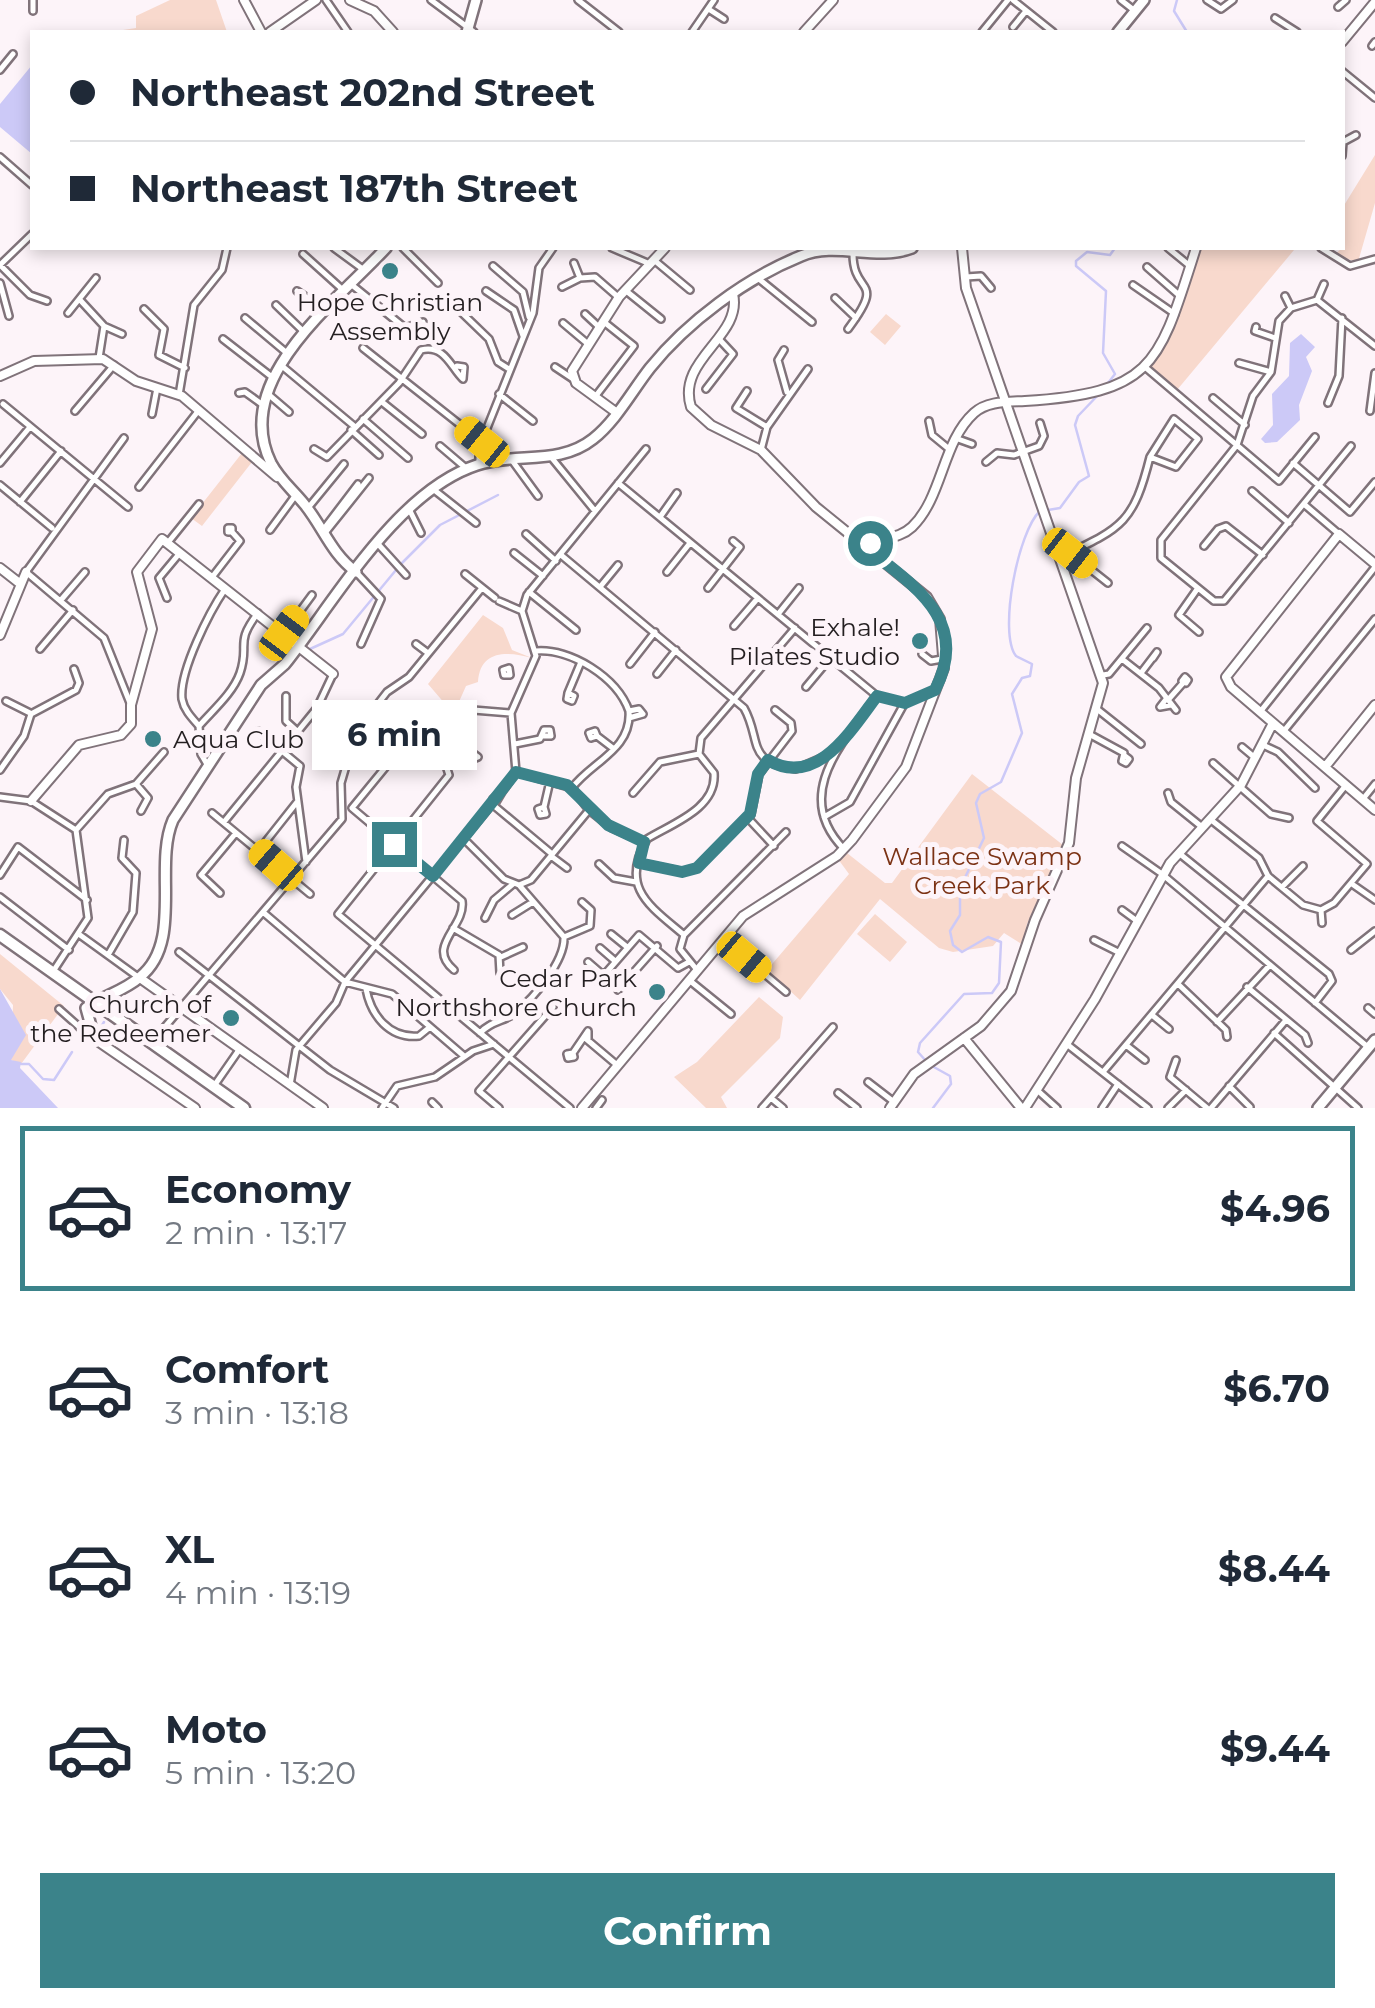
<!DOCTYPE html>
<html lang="en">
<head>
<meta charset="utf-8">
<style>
	:root { --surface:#fff; --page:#f6f6f7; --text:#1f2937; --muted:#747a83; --line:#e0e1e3; --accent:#3b838a }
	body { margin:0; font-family:Montserrat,sans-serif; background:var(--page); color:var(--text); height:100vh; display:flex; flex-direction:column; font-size:38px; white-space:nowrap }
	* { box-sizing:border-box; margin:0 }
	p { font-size:32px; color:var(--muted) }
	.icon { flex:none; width:55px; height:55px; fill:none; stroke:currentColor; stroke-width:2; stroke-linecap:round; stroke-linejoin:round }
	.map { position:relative; height:1108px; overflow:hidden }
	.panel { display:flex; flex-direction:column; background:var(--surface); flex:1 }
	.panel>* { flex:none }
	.guide { position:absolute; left:30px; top:30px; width:1315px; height:220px; border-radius:0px; box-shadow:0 5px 15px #0003; display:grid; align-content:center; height:220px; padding:0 40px; background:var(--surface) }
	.end { position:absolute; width:45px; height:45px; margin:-22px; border:12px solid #3b838a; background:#fff; box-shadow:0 0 0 5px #fff }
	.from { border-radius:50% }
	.bubble { position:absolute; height:70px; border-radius:0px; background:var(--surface); box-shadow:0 5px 15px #0003; font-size:32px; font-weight:700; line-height:70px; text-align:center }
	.car { position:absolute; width:30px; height:60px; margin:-30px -15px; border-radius:12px; box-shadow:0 0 8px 2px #0007; background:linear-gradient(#f5c518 24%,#345 0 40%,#f5c518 0 76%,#345 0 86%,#f5c518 0) }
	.guide b { display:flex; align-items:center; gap:35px; height:95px; font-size:38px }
	.guide b+b { border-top:2px solid var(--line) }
	.guide i { width:25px; height:25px; background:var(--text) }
	ul { padding:18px 0 0; list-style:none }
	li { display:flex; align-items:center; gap:30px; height:165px; margin:0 20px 15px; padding:0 20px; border:5px solid transparent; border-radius:0px }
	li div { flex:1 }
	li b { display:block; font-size:38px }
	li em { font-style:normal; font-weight:700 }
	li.active { border-color:var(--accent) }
	li>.icon { width:90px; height:90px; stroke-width:1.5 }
	.cta { display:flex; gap:20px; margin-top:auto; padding:20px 40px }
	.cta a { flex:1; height:115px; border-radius:0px; background:var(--accent); color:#fff; font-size:40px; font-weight:700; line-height:115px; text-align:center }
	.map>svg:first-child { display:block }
	.green { fill:#f8d9cd }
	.water { fill:#ccc9f7 }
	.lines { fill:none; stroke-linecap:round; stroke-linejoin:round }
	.stream { stroke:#ccc9f7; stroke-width:2.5 }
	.minor-casing { stroke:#80737a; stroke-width:10 }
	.tertiary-casing { stroke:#80737a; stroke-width:12 }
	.secondary-casing { stroke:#80737a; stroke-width:14 }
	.primary-casing { stroke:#80737a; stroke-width:15 }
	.minor { stroke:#fff; stroke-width:5 }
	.tertiary { stroke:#fff; stroke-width:8 }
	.secondary { stroke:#fff; stroke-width:9 }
	.primary { stroke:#fff; stroke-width:10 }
	.route { stroke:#3b838a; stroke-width:12 }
	.poi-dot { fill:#3b838a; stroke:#fdf4f9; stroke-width:4 }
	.labels { text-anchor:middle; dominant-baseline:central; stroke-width:10; stroke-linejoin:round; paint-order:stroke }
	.poi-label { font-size:25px; fill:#241f21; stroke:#fdf4f9; text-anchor:end }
	.park-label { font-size:25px; fill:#7b3214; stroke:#fdf4f9 }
</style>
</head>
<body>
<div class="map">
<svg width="1375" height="1108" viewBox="0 0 1375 1108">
	<rect width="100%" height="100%" fill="#fdf4f9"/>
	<path class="green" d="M170 0H216L227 32H110L136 28V16Z
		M1375 155V203L1358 262 1334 255 1342 248 1343 207Z
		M1201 248 1294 250 1177 390 1151 367 1172 333Z
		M886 314 901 326 885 345 870 332Z
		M242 453 252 462 202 526 191 518Z
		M483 615 503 628 512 650 532 658C507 651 480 650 478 682L466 686 458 704 446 705 428 684Z
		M972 774 1063 845 1027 924 1023 945 1004 933 993 946 953 952 939 948 880 899 800 1000 767 970 849 874 838 859 847 853 885 883H892Z
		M875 914 907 942 890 962 857 934Z
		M0 954 64 1006 21 1064 11 1060 13 1005 0 989Z
		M759 997 783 1017 780 1038 721 1097 727 1108H706L674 1077 697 1062Z"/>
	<path class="water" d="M32 65V154L0 127V104Z
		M1301 334 1315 347 1306 357 1312 371 1299 405 1300 420 1277 442 1265 443 1261 439 1273 425 1272 394 1289 376 1290 343Z
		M0 989 26 1035 11 1060 21 1062 20 1068 58 1108H0Z"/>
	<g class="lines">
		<path class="stream" d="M1177 0 1174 11 1187 32
			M1108 383 1115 374 1103 353 1106 291 1076 266V261L1087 252 1110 255 1115 248
			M1048 510 1060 508 1079 482 1089 476 1075 425 1078 416 1100 393
			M400 565 440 525 498 495
			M310 649 343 634 396 570
			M95 1037 104 1022
			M926 1061 918 1052 920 1043 964 994 992 993 999 983 1001 942 988 937 962 952 953 945 950 931 960 915V888L984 838 976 803 980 794 1001 782 1022 733 1012 694 1022 678 1030 676 1032 664 1016 656C998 633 1018 531 1040 511
			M21 1064H29L43 1079 54 1080 72 1052
			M932 1066 950 1076 951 1084 933 1108"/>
		<g class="minor-casing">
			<path id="minor" d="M326 0 348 32
				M431 0 474 32
				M578 0 619 32
				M1013 0 1053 32
				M1121 0 1135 11
				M1207 0 1221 9 1233 0
				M1338 7 1346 0
				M710 10 724 19
				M33 11V0
				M1275 18 1297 32
				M1013 27 1026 11
				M692 32 714 0
				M982 32 1008 0
				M1372 46 1375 42
				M0 70 13 54
				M1342 71 1375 98
				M1343 142 1356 135
				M1342 156 1343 142
				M0 157 32 185
				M334 248 364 270
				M403 248 438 283
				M612 248 650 264
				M1168 248 1190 266
				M1321 248 1350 266 1375 259
				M303 254 343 290
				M654 260 690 290
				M574 263 580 278 595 277 618 297
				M0 265 30 295 47 301
				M0 265 32 234
				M493 266 523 292 529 317
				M1147 267 1180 296
				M966 277 981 276 991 288
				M759 279 812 322
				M0 283 9 316
				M352 285 405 328 423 322
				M1133 285 1175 314
				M562 287 580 278
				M625 290 661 319
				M297 291 325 310
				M486 291 514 310 523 336
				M1285 296 1291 308
				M835 298 856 318
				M1317 300 1291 308 1279 321 1271 372 1253 396 1237 445 1161 540V558L1214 601H1224L1351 446
				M1317 300 1375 346
				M1317 300 1324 284
				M81 301 104 326 122 334
				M276 305 305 333
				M144 309 164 329 159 355 185 368
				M460 311 489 339 498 362 509 369
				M68 313 96 278
				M585 314 599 327
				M245 318 288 354
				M563 323 588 344
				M1256 327 1255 331 1275 338
				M848 329C887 277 853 296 853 254
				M223 339 272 377
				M363 348 482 442
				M784 350 778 360 787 392
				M99 358 104 326
				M1239 363 1271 372
				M282 366 354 426
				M555 367 573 379
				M1145 367 1279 481 1315 437
				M706 389 733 354 719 339
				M747 391 736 408 767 427
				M239 393 245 392 263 405
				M268 394 289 412
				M499 394 533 421
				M179 395 194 305 222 270 227 248
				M595 397 634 346 604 322
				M1213 398 1245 425
				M382 402 422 434
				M1328 403 1339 376 1342 318
				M3 404 128 507
				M75 411 114 365
				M1370 411 1375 373
				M152 414 157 388
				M363 419 408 458
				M1174 419 1198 439 1176 467 1150 457Z
				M929 421 932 435 949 449
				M351 430 379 455
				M124 438 26 572 104 638 130 703
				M958 439 972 444
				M440 446 467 469
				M314 449 327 457 399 383 421 350C445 344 451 368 463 379L464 367 457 366
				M761 450 767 427 808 369
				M551 457 595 511
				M511 459 538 496
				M986 462 997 453 1014 455 1039 446 1044 436 1040 423
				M0 463 30 427
				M1293 463 1350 512 1375 482
				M479 464V448L533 313 539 268 553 248
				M618 483 877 696 905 703 935 690
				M0 485 52 528
				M139 487 199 410
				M433 489 476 523
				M1252 491 1289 523
				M20 502 61 451
				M1305 505 1339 534
				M308 508 344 464
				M409 509 421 533
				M660 517 677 493
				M228 528H232V532H228Z
				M270 530 295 496
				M323 530 358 484
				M325 533 369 478
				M526 534 556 561
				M170 540 199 504
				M378 544 406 575
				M1204 546 1218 529 1226 526 1263 555
				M514 553 543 576
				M1070 553 1108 583
				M561 555 744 708C762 740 745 763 796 769L835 752
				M1059 558C1121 528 1133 525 1150 457
				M356 572 381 599 361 644
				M667 572 690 543
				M465 574 495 598
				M213 576 240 541 232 532
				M600 587 618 565
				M708 588 740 547 733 541
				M1198 588 1179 615 1199 632
				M529 592 576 630
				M167 598 159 578 179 554
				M61 600 85 572
				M499 601 522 611
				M522 611 527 595 646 449
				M779 613 799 588
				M734 626 758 598
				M284 633 312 595
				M416 644 428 653
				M40 649 73 610
				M536 651C570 648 617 677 629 711 632 750 591 762 572 788
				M922 654 931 661 942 659
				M1122 659 1159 688 1176 710
				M630 664 655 632
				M509 668 510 675H504L503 670Z
				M1141 673 1157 652 1153 658
				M657 674 676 650
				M1103 675 1109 674 1147 628
				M1185 677 1188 680 1186 683 1182 681Z
				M806 687 831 657
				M568 693 581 662
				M568 693 574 696 572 701 567 699Z
				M286 696V721L297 731
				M1167 698 1160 707 1171 705
				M1168 700 1183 683
				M6 701 30 713
				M1097 709 1141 744
				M439 711 450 736 478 757 473 759 471 754
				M629 711 639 709 643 714 629 718
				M1260 712 1375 567
				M420 725 449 708 511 713
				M199 726C192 718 184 710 182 699 179 671 210 611 225 589
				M258 731 300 766 296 787 306 862
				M595 731 597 736 591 738 589 733Z
				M1283 732 1375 619
				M1089 734 1124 753 1122 761 1126 763 1129 759 1125 756
				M410 736 446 766 449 775 338 914 570 1108
				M410 736 420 725 352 808 462 901C466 927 425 946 454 970
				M597 736 614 749
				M515 744 540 739 544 730H550L551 736H544
				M1263 745 1278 752 1315 788
				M1242 747 1254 757
				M699 754 701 738 795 628
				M1213 763 1271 814 1289 818
				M208 766 201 754 199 726C213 710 233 693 240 673 250 644 234 644 258 613
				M0 770 24 736 31 714 76 690 79 683 74 669
				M516 772 511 713 536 656 522 611
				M516 772 572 788 589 810 612 828 644 842
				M136 784 148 798 141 811
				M502 792 496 802 492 804 493 799Z
				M502 792 516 772
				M633 793 660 762 699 754
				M1168 793 1171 802 1202 827
				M0 797 31 801 76 830
				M1363 799 1375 784
				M544 807 550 781
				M544 807 546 814 540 815 538 809Z
				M212 813 310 894
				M747 817 774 846
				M824 817 850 802 904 704
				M1210 819 1259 858 1268 876 1303 905 1321 910 1322 923
				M224 822 317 708 333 674
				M76 830 108 794 136 784 164 752
				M464 839 504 879 519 885 564 937
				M1122 846 1162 874 1369 1048
				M844 849C792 796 841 744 876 697
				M259 850 297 802
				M1180 854 1329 974 1332 981 1315 1003
				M551 856 567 868
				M639 863 683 872 697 868 751 814 759 774 792 731 791 723 775 710
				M599 864 614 878 636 882
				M0 875 18 847 87 900
				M1352 884 1375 900
				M519 885 531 880 589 810
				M1282 887 1303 866
				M220 893 201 875 236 833
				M0 897 69 950
				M1122 910 1137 921
				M1321 910 1334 903 1367 864 1317 821 1346 785
				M264 913 345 982 392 994 464 1056
				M512 915 533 902
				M485 918 494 900 513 884
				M453 928 499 955 500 973
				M611 934 627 947
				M80 935 138 977
				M684 935C650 906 619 888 647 839 671 824 717 809 714 773L699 754
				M684 935 786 832
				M684 935 680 949 697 970
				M723 939 786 992
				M1094 940 1120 953
				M600 948 615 961
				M1351 950 1375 931
				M179 952 330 1070 394 1108
				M108 955 133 912 136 873 122 858 124 840
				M501 957 523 947
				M588 962 603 975
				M54 970 88 918 76 830
				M689 980 731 1014
				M598 982 639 935 678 968 689 962
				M1178 984 1226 1030 1227 1037
				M1247 987 1305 1035 1308 1043
				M366 989C371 1015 389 1039 419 1036L430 1027
				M618 990 657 946
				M1368 1008 1375 1014
				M59 1009 86 1033
				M1152 1015 1169 1029
				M1217 1022 1270 965
				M480 1033C492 1020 504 1022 515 1013 534 998 565 961 564 937L590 926 591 910 582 902
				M1274 1033 1358 1108
				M585 1038 617 1065
				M152 1042 342 819 341 783 356 732 387 692 409 677 482 588
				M1068 1045 1148 1108
				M1126 1045 1145 1060
				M573 1053 588 1031V1040
				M573 1053 574 1057 568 1058 567 1054Z
				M1176 1060 1170 1077 1207 1108
				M1103 1072 1268 876
				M868 1082 894 1102
				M290 1085 296 1050 336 1003 345 982 492 804 552 854
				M214 1086 239 1050
				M1229 1086 1250 1107
				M1037 1090 1057 1108
				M838 1093 857 1108
				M771 1098 783 1108
				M432 1102 438 1108
				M382 1108 397 1086 435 1077 473 1051 494 1044
				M499 1108 479 1091 553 1007
				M596 1108 602 1100
				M762 1108 833 1027
				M1102 1108 1118 1084
				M1168 1108 1186 1090
				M1211 1108 1286 1020"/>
		</g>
		<g class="tertiary-casing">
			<path id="tertiary" d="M244 0 261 32
				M350 0 374 11 393 32
				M270 32 316 0
				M804 32 833 0
				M1342 42 1375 2
				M0 376 34 361 103 359 136 381 182 396 277 477
				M617 413 576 383 572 371 619 297 665 248
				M864 547C880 537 898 540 912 527 943 497 942 442 974 413 987 401 1007 402 1025 401 1155 393 1159 364 1196 248
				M1375 564 1339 534 1226 677 1231 687 1375 810
				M0 568 18 582
				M0 635 26 572
				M1325 767 1375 705
				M31 801 79 745 121 735 131 724V705L152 629 137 572 162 539 333 674
				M140 978 323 1108
				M86 1033 195 1108
				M964 1038 1021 1108
				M582 1108 743 916 837 856 852 840 906 767 944 668 940 619 927 597 816 507 761 450 711 425 691 407C676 359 743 337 733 294
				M890 1108 914 1074 981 1026 1011 991 1035 920 1069 843 1076 778 1103 683 966 288 962 248
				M1025 1108 1095 999 1170 863 1241 785 1273 723"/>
		</g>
		<g class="secondary-casing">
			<path id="secondary" d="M467 32 476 0
				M1118 32 1144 0
				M356 572C331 553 324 529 305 505 294 491 280 480 271 463 230 380 336 302 386 248
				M86 1008C103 996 124 991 140 977 184 942 153 866 173 820L261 685 285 664C335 601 397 491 477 465 516 452 559 466 593 439 616 421 632 391 650 368 687 322 746 278 801 256 837 241 875 262 912 248
				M86 1008 91 1026 86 1033
				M1318 1108 1375 1040"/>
		</g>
		<g class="primary-casing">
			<path id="primary" d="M0 935 244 1108"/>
		</g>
		<use href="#minor" class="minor"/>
		<use href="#tertiary" class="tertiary"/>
		<use href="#secondary" class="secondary"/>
		<use href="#primary" class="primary"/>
	</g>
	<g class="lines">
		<path class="route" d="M394 844 433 876 516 772 567 785 608 825 644 842 639 863 682 872 697 868 750 814 758 774 768 760C817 789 852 729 877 696L905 703 935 690C972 619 911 584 864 546L870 543"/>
	</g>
	<g class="poi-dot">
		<circle cx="390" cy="271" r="10"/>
		<circle cx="920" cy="641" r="10"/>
		<circle cx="153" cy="739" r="10"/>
		<circle cx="657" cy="992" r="10"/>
		<circle cx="231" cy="1018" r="10"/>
	</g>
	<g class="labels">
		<g class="poi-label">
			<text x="390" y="302" text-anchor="middle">Hope Christian<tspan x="390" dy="29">Assembly</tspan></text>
			<text x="900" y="627">Exhale!<tspan x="900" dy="29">Pilates Studio</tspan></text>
			<text x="173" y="739" text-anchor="start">Aqua Club</text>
			<text x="637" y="978">Cedar Park<tspan x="637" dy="29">Northshore Church</tspan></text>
			<text x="211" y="1004">Church of<tspan x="211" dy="29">the Redeemer</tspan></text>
		</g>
		<g class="park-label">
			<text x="982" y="856">Wallace Swamp<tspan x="982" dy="29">Creek Park</tspan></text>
		</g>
	</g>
</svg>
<i class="end from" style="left:870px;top:543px"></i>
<i class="end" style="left:394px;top:844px"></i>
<div class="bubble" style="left:312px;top:700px;width:165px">6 min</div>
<i class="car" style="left:482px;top:442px;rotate:309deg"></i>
<i class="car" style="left:1070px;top:553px;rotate:128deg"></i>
<i class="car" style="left:284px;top:633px;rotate:37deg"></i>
<i class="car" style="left:276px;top:865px;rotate:311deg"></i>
<i class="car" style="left:744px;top:957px;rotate:130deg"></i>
<div class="guide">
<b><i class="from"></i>Northeast 202nd Street</b>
<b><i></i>Northeast 187th Street</b>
</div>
</div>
<section class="panel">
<ul>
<li class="active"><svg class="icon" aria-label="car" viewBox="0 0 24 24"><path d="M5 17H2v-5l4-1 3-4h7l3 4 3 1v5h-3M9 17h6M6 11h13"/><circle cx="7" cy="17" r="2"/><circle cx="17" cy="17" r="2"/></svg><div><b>Economy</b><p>2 min · 13:17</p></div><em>$4.96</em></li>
<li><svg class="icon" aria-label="car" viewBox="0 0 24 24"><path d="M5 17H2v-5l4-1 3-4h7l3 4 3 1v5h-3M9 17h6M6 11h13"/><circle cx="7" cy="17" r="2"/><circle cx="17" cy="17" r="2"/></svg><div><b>Comfort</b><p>3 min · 13:18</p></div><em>$6.70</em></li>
<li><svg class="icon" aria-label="car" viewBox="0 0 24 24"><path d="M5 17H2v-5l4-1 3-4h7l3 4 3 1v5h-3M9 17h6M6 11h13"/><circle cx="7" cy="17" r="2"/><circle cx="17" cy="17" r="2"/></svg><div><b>XL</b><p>4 min · 13:19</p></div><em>$8.44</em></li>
<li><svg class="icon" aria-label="car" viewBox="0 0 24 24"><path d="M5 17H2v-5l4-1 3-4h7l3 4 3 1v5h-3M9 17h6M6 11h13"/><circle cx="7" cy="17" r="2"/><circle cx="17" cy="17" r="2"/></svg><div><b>Moto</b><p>5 min · 13:20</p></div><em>$9.44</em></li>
</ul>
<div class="cta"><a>Confirm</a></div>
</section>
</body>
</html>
